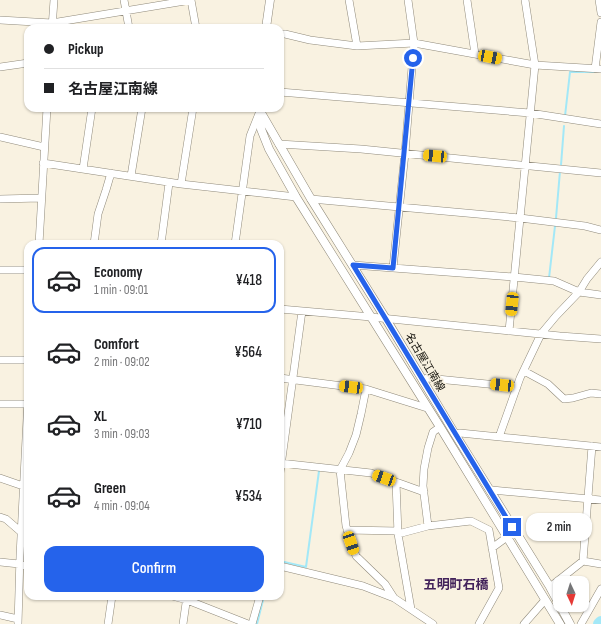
<!DOCTYPE html>
<html lang="en">
<head>
<meta charset="utf-8">
<style>
	:root { --surface:#fff; --page:#f6f6f6; --text:#202124; --muted:#757577; --line:#e0e0e0; --accent:#2563eb }
	body { margin:0; font-family:"Sofia Sans Condensed","Noto Sans JP",sans-serif; background:var(--page); color:var(--text); height:100vh; display:flex; flex-direction:column; font-size:15px; white-space:nowrap }
	* { box-sizing:border-box; margin:0 }
	p { font-size:13px; color:var(--muted) }
	.icon { flex:none; width:22px; height:22px; fill:none; stroke:currentColor; stroke-width:2; stroke-linecap:round; stroke-linejoin:round }
	.map { position:relative; flex:1; overflow:hidden }
	.drawer { position:absolute; left:24px; top:240px; width:260px; height:360px; display:flex; flex-direction:column; background:var(--surface); border-radius:12px; box-shadow:0 1px 3px #0004 }
	.drawer>* { flex:none }
	.banner { position:absolute; left:24px; top:24px; width:260px; height:88px; border-radius:12px; box-shadow:0 1px 3px #0004; display:grid; align-content:center; height:88px; padding:0 20px; background:var(--surface) }
	.needle { width:26px; rotate:176deg }
	.tools { position:absolute; left:553px; top:576px; display:grid; gap:8px }
	.tools a { display:grid; place-items:center; width:36px; height:36px; border-radius:8px; background:var(--surface); box-shadow:0 1px 3px #0004; font-size:20px }
	.end { position:absolute; width:18px; height:18px; margin:-9px; border:5px solid #2563eb; background:#fff; box-shadow:0 0 0 2px #fff }
	.from { border-radius:50% }
	.bubble { position:absolute; height:28px; border-radius:12px; background:var(--surface); box-shadow:0 1px 3px #0004; font-size:13px; font-weight:600; line-height:28px; text-align:center }
	.car { position:absolute; width:12px; height:24px; margin:-12px -6px; border-radius:5px; box-shadow:0 0 3px 1px #0007; background:linear-gradient(#f5c518 24%,#345 0 40%,#f5c518 0 76%,#345 0 86%,#f5c518 0) }
	.banner b { display:flex; align-items:center; gap:14px; height:38px; font-size:15px }
	.banner b+b { border-top:1px solid var(--line) }
	.banner i { width:10px; height:10px; background:var(--text) }
	ul { padding:7px 0 0; list-style:none }
	li { display:flex; align-items:center; gap:12px; height:66px; margin:0 8px 6px; padding:0 12px; border:2px solid transparent; border-radius:12px }
	li div { flex:1 }
	li b { display:block; font-size:15px }
	li em { font-style:normal; font-weight:600 }
	li.selected { border-color:var(--accent) }
	li>.icon { width:36px; height:36px; stroke-width:1.5 }
	.button { display:flex; gap:8px; margin-top:auto; padding:8px 20px }
	.button a { flex:1; height:46px; border-radius:12px; background:var(--accent); color:#fff; font-size:16px; font-weight:600; line-height:46px; text-align:center }
	.map>svg:first-child { display:block }
	.lines { fill:none; stroke-linecap:round; stroke-linejoin:round }
	.stream { stroke:#a3e8f7; stroke-width:2 }
	.river { stroke:#a3e8f7; stroke-width:12 }
	.minor-casing { stroke:#908a7b; stroke-width:8 }
	.major-casing { stroke:#908a7b; stroke-width:9 }
	.minor { stroke:#fff; stroke-width:7 }
	.major { stroke:#fff; stroke-width:8 }
	.route { stroke:#2563eb; stroke-width:5 }
	.labels { text-anchor:middle; dominant-baseline:central; stroke-width:3; stroke-linejoin:round; paint-order:stroke }
	.street-label { font-size:11px; fill:#15130d; stroke:#f9f2e1 }
	.quarter-label { font-size:13px; font-weight:bold; fill:#43235b; stroke:#f9f2e1 }
</style>
</head>
<body>
<div class="map">
<svg width="601" height="624" viewBox="0 0 601 624">
	<rect width="100%" height="100%" fill="#f9f2e1"/>
	<g class="lines">
		<path class="stream" d="M565 116 570 72H596
			M561 165 564 126
			M556 218 560 171
			M549 278 555 226
			M280 561 306 567 319 471
			M257 624 264 596"/>
		<path class="river" d="M599 624 601 622"/>
		<g class="minor-casing">
			<path id="minor" d="M124 0 129 28
				M191 0 196 28
				M349 0 357 46
				M467 0 475 54
				M599 0 601 13
				M0 20 52 23 191 0
				M52 28 54 0
				M280 34H285L310 40 357 46 414 43 535 65 601 69
				M0 67 28 63
				M595 69 601 22
				M280 92 530 113 601 124
				M0 137 44 147
				M279 144 361 149 601 173
				M43 163 181 184 296 197
				M83 169 92 108
				M131 176 142 108
				M181 184 193 108
				M0 199 41 198
				M311 199 520 218 585 226 601 230
				M39 244 47 108
				M94 244 98 214 106 190 111 173
				M161 244 169 183
				M235 244 250 136 260 111
				M353 265 514 277 554 281 579 292 601 295
				M393 268 405 153 414 43 408 0
				M0 270H28
				M280 309 371 317 560 336 601 339
				M509 331 535 65 525 0
				M0 360H28
				M524 371 548 384 564 399 573 398 591 393 601 394
				M280 378 366 389 427 408
				M423 381 427 378 517 387
				M366 389 361 414 356 435 349 453 340 470 346 526 356 556 385 584 394 598
				M0 404H28
				M455 434 460 433 601 447
				M499 437 520 378 541 334 556 316 579 292 587 279 601 262
				M280 463 371 473 424 492
				M280 473 302 311
				M0 478 23 486
				M396 482 398 534 411 609
				M490 491 492 490 601 500
				M0 517 6 519 21 532
				M428 526 423 486 424 469 428 448 433 432 440 427
				M347 530 398 531
				M398 534 428 526 471 521 489 530 499 588 479 624
				M492 548 507 537
				M583 561 592 446
				M0 562 19 564 28 566
				M280 566 363 586 394 598 433 624
				M550 587 583 561 601 564
				M172 596 187 600 248 624
				M0 615 18 619
				M18 624 20 556 28 399
				M108 624 112 596
				M183 624 187 596
				M252 624 260 596
				M524 624 545 600
				M581 624 601 589"/>
		</g>
		<g class="major-casing">
			<path id="major" d="M266 28 270 0
				M260 111 311 199 386 319 455 434 550 587 570 624
				M260 113 261 129 269 149 296 197 440 427 560 624"/>
		</g>
		<use href="#minor" class="minor"/>
		<use href="#major" class="major"/>
	</g>
	<g class="lines">
		<path class="route" d="M413 58 393 268 353 265 512 527"/>
	</g>
	<g class="labels">
		<g class="street-label">
			<text transform="translate(425 362) rotate(59)">名古屋江南線</text>
		</g>
		<g class="quarter-label">
			<text x="456" y="585">五明町石橋</text>
		</g>
	</g>
</svg>
<div class="tools">
<a><svg class="needle" viewBox="-14 -14 28 28"><path d="M0-13l5 13h-10z" fill="#e53935"/><path d="M0 13l5-13h-10z" fill="#757577"/></svg></a>
</div>
<i class="end from" style="left:413px;top:58px"></i>
<i class="end" style="left:512px;top:527px"></i>
<div class="bubble" style="left:526px;top:513px;width:66px">2 min</div>
<i class="car" style="left:490px;top:57px;rotate:101deg"></i>
<i class="car" style="left:435px;top:156px;rotate:275deg"></i>
<i class="car" style="left:512px;top:304px;rotate:186deg"></i>
<i class="car" style="left:502px;top:385px;rotate:276deg"></i>
<i class="car" style="left:351px;top:387px;rotate:277deg"></i>
<i class="car" style="left:384px;top:478px;rotate:290deg"></i>
<i class="car" style="left:351px;top:543px;rotate:161deg"></i>
<div class="banner">
<b><i class="from"></i>Pickup</b>
<b><i></i>名古屋江南線</b>
</div>
<section class="drawer">
<ul>
<li class="selected"><svg class="icon" aria-label="car" viewBox="0 0 24 24"><path d="M5 17H2v-5l4-1 3-4h7l3 4 3 1v5h-3M9 17h6M6 11h13"/><circle cx="7" cy="17" r="2"/><circle cx="17" cy="17" r="2"/></svg><div><b>Economy</b><p>1 min · 09:01</p></div><em>¥418</em></li>
<li><svg class="icon" aria-label="car" viewBox="0 0 24 24"><path d="M5 17H2v-5l4-1 3-4h7l3 4 3 1v5h-3M9 17h6M6 11h13"/><circle cx="7" cy="17" r="2"/><circle cx="17" cy="17" r="2"/></svg><div><b>Comfort</b><p>2 min · 09:02</p></div><em>¥564</em></li>
<li><svg class="icon" aria-label="car" viewBox="0 0 24 24"><path d="M5 17H2v-5l4-1 3-4h7l3 4 3 1v5h-3M9 17h6M6 11h13"/><circle cx="7" cy="17" r="2"/><circle cx="17" cy="17" r="2"/></svg><div><b>XL</b><p>3 min · 09:03</p></div><em>¥710</em></li>
<li><svg class="icon" aria-label="car" viewBox="0 0 24 24"><path d="M5 17H2v-5l4-1 3-4h7l3 4 3 1v5h-3M9 17h6M6 11h13"/><circle cx="7" cy="17" r="2"/><circle cx="17" cy="17" r="2"/></svg><div><b>Green</b><p>4 min · 09:04</p></div><em>¥534</em></li>
</ul>
<div class="button"><a>Confirm</a></div>
</section>
</div>
</body>
</html>
